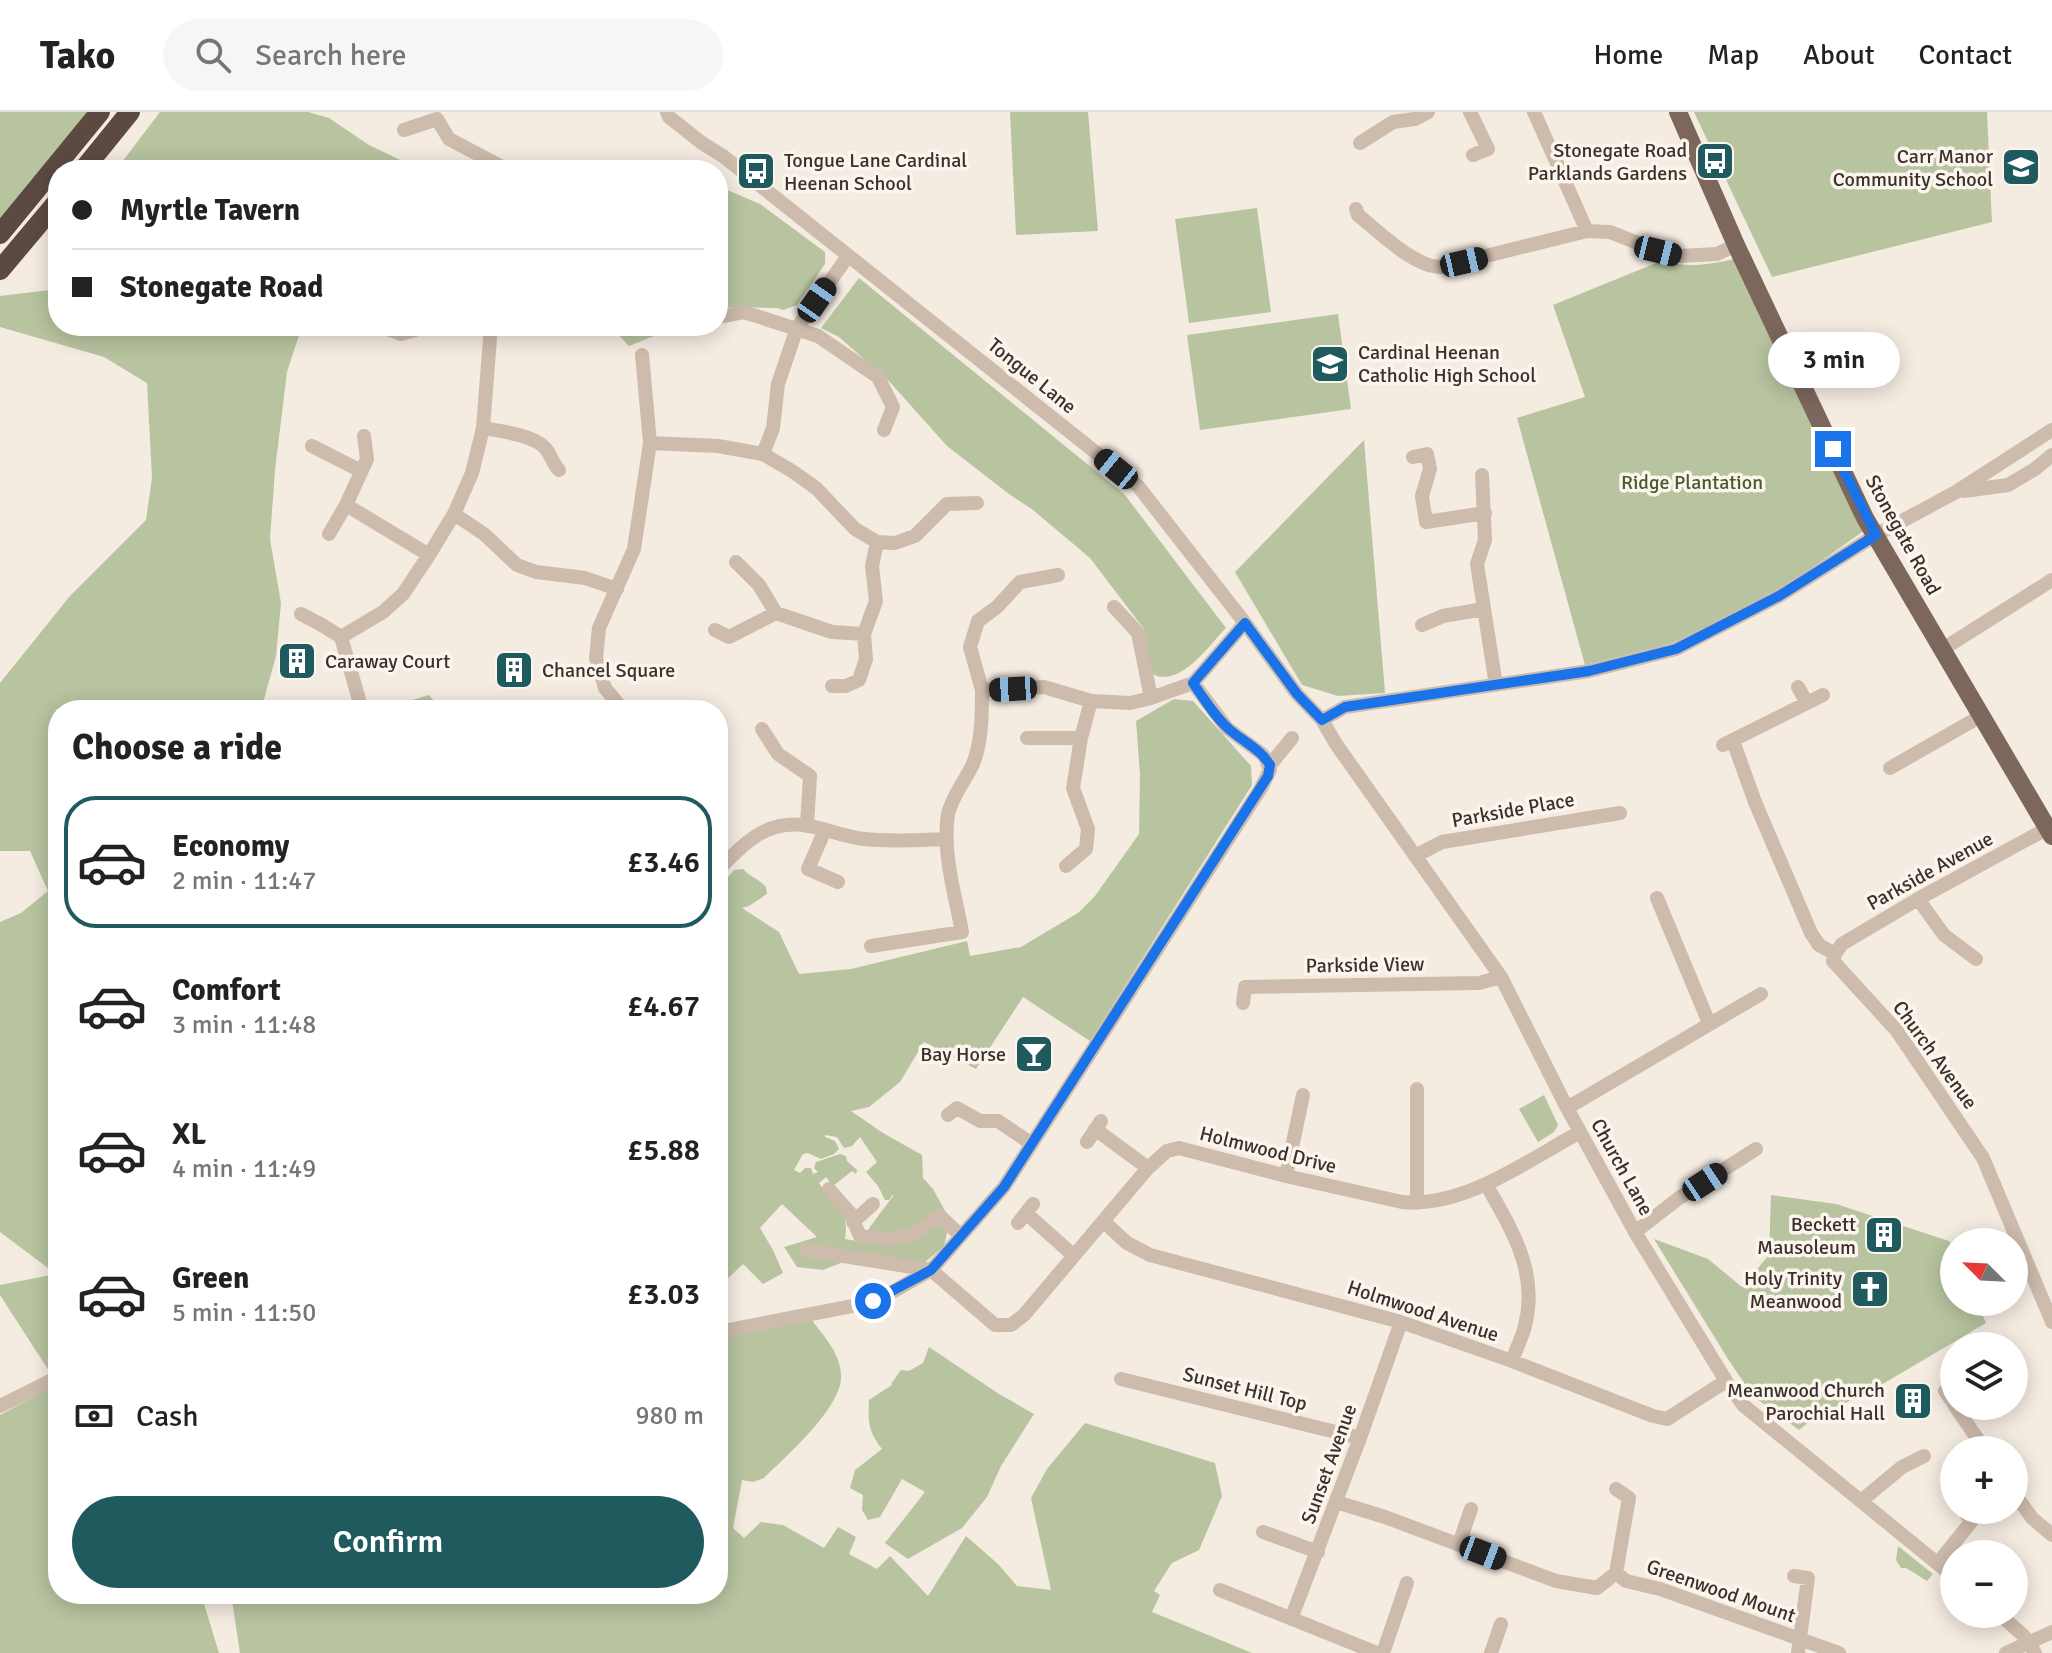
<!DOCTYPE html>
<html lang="en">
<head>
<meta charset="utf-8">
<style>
	:root { --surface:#fff; --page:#f6f6f6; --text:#222; --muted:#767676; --line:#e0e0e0; --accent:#1f5a5e }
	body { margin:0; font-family:Signika,sans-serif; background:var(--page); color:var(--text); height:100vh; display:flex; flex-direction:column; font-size:30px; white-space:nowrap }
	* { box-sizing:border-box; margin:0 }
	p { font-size:26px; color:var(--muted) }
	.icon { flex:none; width:44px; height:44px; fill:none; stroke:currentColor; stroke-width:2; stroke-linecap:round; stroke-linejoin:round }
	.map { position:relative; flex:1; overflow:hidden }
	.side { position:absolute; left:48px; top:588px; width:680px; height:904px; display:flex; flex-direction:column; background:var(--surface); border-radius:32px; box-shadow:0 4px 20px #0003 }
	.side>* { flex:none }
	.top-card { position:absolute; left:48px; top:48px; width:680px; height:176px; border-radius:32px; box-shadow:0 4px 20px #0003; display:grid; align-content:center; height:176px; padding:0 24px; background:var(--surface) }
	.needle { width:52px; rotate:294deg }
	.tools { position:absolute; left:1940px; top:1116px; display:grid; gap:16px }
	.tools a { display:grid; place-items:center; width:88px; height:88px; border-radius:50%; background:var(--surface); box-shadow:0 4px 20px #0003; font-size:40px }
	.end { position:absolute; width:36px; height:36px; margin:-18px; border:10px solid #1a73e8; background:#fff; box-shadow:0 0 0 4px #fff }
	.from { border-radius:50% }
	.bubble { position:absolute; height:56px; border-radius:28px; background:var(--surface); box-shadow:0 4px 20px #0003; font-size:26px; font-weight:600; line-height:56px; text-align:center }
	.car { position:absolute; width:24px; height:48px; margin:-24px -12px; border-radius:10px; box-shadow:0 0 6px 2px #0007; background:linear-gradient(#222 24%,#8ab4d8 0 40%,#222 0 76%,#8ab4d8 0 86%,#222 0) }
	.top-card b { display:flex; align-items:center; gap:28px; height:76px; font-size:30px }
	.top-card b+b { border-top:2px solid var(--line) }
	.top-card i { width:20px; height:20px; background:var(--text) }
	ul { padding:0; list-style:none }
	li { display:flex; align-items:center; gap:24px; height:132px; margin:0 16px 12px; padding:0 8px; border:4px solid transparent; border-radius:32px }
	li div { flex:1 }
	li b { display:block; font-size:30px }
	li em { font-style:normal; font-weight:600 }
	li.selected { border-color:var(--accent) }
	li>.icon { width:72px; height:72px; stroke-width:1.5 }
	h2 { padding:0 24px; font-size:36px; line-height:96px }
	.pay { display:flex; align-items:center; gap:20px; height:88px; padding:0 24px; font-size:30px }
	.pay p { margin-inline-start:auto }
	.action { display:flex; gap:16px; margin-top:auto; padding:16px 24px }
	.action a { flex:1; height:92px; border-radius:48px; background:var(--accent); color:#fff; font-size:32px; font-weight:600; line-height:92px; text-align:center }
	header { display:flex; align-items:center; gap:48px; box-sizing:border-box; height:112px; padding:0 40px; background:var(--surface); border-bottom:2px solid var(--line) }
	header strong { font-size:38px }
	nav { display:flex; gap:44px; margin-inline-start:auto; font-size:28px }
	.search { width:560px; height:72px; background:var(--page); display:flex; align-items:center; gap:20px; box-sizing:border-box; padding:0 28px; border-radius:44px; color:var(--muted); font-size:30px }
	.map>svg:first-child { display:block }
	.green { fill:#b8c4a0; fill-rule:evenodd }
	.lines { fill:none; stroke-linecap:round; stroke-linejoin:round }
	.minor { stroke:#cdbbac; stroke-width:14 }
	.major { stroke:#7d675c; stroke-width:18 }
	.highway { stroke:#5c4a42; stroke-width:20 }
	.route { stroke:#1a73e8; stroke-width:10 }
	.labels { text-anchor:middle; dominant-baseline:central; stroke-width:7; stroke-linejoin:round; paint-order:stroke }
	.poi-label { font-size:20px; fill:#3b302b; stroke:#fbf5ee; text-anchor:end }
	.street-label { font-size:20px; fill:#3b302b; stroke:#fbf5ee }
	.park-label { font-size:20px; fill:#4a5a2e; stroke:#fbf5ee }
</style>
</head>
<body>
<header>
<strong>Tako</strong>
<div class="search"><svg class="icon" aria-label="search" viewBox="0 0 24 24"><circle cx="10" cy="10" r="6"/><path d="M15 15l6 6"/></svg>Search here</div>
<nav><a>Home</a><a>Map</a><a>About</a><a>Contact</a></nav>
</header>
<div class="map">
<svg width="2052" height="1541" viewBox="0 0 2052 1541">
	<rect width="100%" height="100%" fill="#f4ebe1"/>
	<path class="green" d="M0 0H100L0 122Z
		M160 0H308L329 6 369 33 421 58H116Z
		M1010 0H1088L1098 119 1016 123Z
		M1694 0H1987L1992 110 1772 165Z
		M718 74 760 92 825 140V152L797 193 783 198 778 196 728 195 718 199Z
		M1257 96 1271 200 1189 211 1175 107Z
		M1734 147 1865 418 1776 481 1672 531 1585 553 1517 306 1585 285 1553 193 1661 149C1689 156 1707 153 1734 147Z
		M859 166 1125 383 1226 516C1208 534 1181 576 1152 562L1144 517 1090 446 1033 398 1009 382 947 334 888 268 839 225 821 216Z
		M58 177V214H302L287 260 275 358 270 427 281 491 276 544 261 598H58V1482H201L219 1541H0V1303L52 1275 49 1259 0 1183V1173L56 1162 0 1120V810L21 801 48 779 30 739H0V571L70 484 146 408 152 366 147 271 104 245 0 215V184Z
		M1338 202 1351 297 1200 318 1187 223Z
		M610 214H679L629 234Z
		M1364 328 1385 581 1338 584 1302 573 1235 460Z
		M429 583 442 598H379Z
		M1174 587 1193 589 1251 654 1252 673 1090 929 1023 885 976 957 924 930 900 970 869 995 851 999 883 1021 922 1043 923 1066 933 1077 950 1108 944 1134 924 1151 843 1139 841 1151 823 1158 797 1155 784 1135 817 1125 782 1092 760 1116 773 1138 783 1161 763 1172 743 1152 719 1175 718 771H723L734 758 743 757C750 765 759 767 766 775L767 782 749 794 742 796 779 820 799 862 851 857 967 829 970 844 1021 835 1078 801 1095 784 1139 722 1140 663 1136 609ZM825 1023 837 1025 844 1036 852 1034 860 1025 877 1050 866 1060 878 1074 885 1088H889L893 1082V1084L870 1115 863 1130 845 1127C850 1094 834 1095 819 1071L826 1065 833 1074 852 1059 856 1062 857 1058 847 1049 846 1044 840 1042 816 1050 814 1056 818 1060 813 1062 811 1056H805L800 1061 794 1058 803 1042 808 1041 821 1047 834 1042 839 1037 835 1029 825 1025Z
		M1544 983 1558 1013 1554 1020 1538 1030 1519 997Z
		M1771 1083 1836 1092 1949 1129 1954 1139V1190H1977L1986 1211 1864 1283 1819 1302 1799 1318 1753 1284 1728 1247 1654 1127 1708 1147 1742 1175 1769 1143Z
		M811 1207C823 1223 840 1241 841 1262 844 1294 786 1344 764 1366L753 1370 742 1368 733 1416 744 1426 761 1410 783 1413 824 1436 838 1415 856 1425 849 1442 877 1457 890 1444 928 1484 966 1424 998 1452 1017 1474 1051 1478 1031 1386 1047 1357 1085 1311 1215 1351 1222 1384 1199 1438 1172 1451 1154 1479 1160 1483 1152 1500 1252 1541H240L231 1482H718V1226Z
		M929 1235 999 1282 1034 1302 1001 1354 987 1385 962 1416 908 1447 885 1431 925 1380 902 1367 880 1405 868 1408 862 1398 863 1383 850 1376 855 1358 882 1337C868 1319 868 1311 869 1288L892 1273 891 1272 901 1258 909 1259 923 1251Z
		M1898 1434 1933 1462 1927 1469 1906 1456H1901L1896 1448Z"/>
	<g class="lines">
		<path class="minor" d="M667 0 669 5 702 31 723 44 1138 374 1245 511 1297 582 1322 608 1336 632 1501 865 1567 996 1635 1120 1726 1269 1743 1293 1954 1465
			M1470 0 1488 37 1473 43
			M1534 0 1587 119
			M404 18 437 7 449 27 508 58
			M1360 31 1393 10 1415 7 1428 0
			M1356 97 1358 103C1379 120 1414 155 1441 155L1587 119 1610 120 1658 139 1680 144 1717 142 1736 133
			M723 204 744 200 818 224 878 265 893 295 884 318
			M379 214 401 222 429 214H437
			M483 316C500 319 533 323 545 336 551 342 552 351 559 358
			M650 331 718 334 763 342 792 359 816 376 855 417 877 430 895 431 915 424 947 392 977 391
			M312 334 361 359
			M763 342 773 316 778 272 797 216 848 144
			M1413 345 1427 342 1430 357 1422 384 1426 410 1485 401
			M1482 363 1485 428 1477 452 1496 573
			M1964 379 2008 373 2035 357 2052 343
			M346 393 367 347 364 324
			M454 402 484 422 517 453 536 460 585 466 617 477
			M329 422 346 393 429 443
			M736 450 759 473 776 501
			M1114 495 1138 521 1151 586
			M301 502 322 513 341 525
			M1422 513 1443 504 1484 497
			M715 518 729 525 776 501 832 520 864 522
			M341 525 383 500 403 482 429 443 454 402 472 361 483 316 491 214
			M341 525 362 598
			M1943 537 2052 468
			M832 574H846L859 568 866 547 864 522 876 489 872 454 877 430
			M1798 575 1807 591
			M982 578 970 535 978 509 997 495 1020 470 1058 463
			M623 598 605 576 596 546 599 516 634 437 650 331 642 243
			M1322 608 1345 595 1589 559 1676 537 1779 484 1876 423 1956 380 2052 318
			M762 617 778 642 810 664 807 713
			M1027 626H1081
			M1733 629 1755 690 1811 821 1819 833 1835 842 1833 849 1897 919 1983 1046 2052 1210
			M1723 633 1823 583
			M1270 653 1292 626
			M1890 656 1981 604
			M825 718 808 757 838 770
			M1415 744 1442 730 1620 701
			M1066 754 1086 737 1088 717 1073 676 1081 626 1091 589
			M718 758C745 731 767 706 809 714 827 717 845 725 864 727 891 730 919 728 946 727
			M1657 786 1709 911
			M1918 787 1944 823 1976 847
			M871 834 962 820C955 782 942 740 948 702 952 684 965 669 973 652 982 629 982 603 982 578L1044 575 1091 589 1130 591 1151 586 1193 571 1245 511
			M1835 842 1842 832 1918 787 2048 716
			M1243 891 1245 875 1479 871 1501 865
			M1567 996 1761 882
			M948 1003 957 996 980 1009H998L1032 1032
			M1095 1017 1148 1056
			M1087 1030 1101 1009
			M1286 1064 1303 983
			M1486 1072C1511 1117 1539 1159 1525 1214 1522 1226 1516 1237 1512 1249
			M829 1077 850 1101 860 1124 893 1127 913 1122 940 1104 961 1124
			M1417 1091V977
			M1027 1102 1073 1143
			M1103 1109 1127 1131 1150 1143 1401 1210 1512 1249 1653 1304 1667 1307 1726 1269
			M853 1110 873 1092
			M1018 1111 1033 1092
			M1635 1120 1679 1086 1756 1037
			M806 1138 931 1158 995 1213H1011L1024 1203 1148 1056 1167 1039 1179 1036 1286 1064 1402 1090C1464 1096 1527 1049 1580 1020
			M718 1220 863 1192 894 1179 931 1158 1004 1075 1261 676 1270 658 1266 647 1262 642 1227 616 1193 571
			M1121 1267 1360 1326
			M1945 1279 1954 1292
			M0 1294 50 1269 58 1268
			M1955 1294 1985 1338
			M2014 1381 2032 1406 2052 1423
			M1861 1389 1902 1355 1924 1344
			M1336 1390 1385 1405 1556 1469 1597 1476 1616 1461 1626 1469 1660 1477 1839 1541
			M1263 1420 1318 1440
			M1459 1432 1471 1397
			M1938 1451 1971 1410 1964 1398
			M1616 1461 1629 1386 1616 1377
			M1794 1464 1808 1466 1798 1541
			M1220 1478 1377 1541
			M1999 1502 2024 1524 2035 1541
			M1291 1507 1360 1326 1401 1210
			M1383 1541 1407 1471
			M1491 1541 1501 1512
			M2006 1541 2052 1520"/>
		<path class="major" d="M1678 0 1736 133 1865 406 2052 724"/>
		<path class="highway" d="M83 58 130 0
			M0 122 100 0
			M0 158 58 89"/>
	</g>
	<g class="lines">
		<path class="route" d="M873 1189 931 1158 1004 1075 1268 664 1270 653C1260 637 1244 630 1230 618 1215 605 1204 587 1193 571L1245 511 1297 582 1322 608 1345 595 1589 559 1676 537 1779 484 1876 423 1833 337"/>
	</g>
	<defs>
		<g id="bus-square" transform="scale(2)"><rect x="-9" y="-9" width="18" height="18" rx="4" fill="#1f5a5e" stroke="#fbf5ee"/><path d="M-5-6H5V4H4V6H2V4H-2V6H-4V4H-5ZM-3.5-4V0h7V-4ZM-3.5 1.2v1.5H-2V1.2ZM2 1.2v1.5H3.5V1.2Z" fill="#fff"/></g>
		<g id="school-square" transform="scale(2)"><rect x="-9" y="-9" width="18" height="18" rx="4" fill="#1f5a5e" stroke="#fbf5ee"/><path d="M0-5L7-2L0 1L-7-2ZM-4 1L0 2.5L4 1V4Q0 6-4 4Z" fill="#fff"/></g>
		<g id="building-square" transform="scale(2)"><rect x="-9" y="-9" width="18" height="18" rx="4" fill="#1f5a5e" stroke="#fbf5ee"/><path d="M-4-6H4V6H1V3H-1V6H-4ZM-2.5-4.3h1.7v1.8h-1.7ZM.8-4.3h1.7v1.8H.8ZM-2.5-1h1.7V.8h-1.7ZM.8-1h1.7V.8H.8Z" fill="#fff"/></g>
		<g id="bar-square" transform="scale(2)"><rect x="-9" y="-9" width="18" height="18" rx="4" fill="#1f5a5e" stroke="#fbf5ee"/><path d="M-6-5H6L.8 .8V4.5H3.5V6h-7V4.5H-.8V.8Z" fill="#fff"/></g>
		<g id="church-square" transform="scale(2)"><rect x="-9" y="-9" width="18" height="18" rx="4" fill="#1f5a5e" stroke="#fbf5ee"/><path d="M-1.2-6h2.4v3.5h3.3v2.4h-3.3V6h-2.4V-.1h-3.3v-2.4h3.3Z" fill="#fff"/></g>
	</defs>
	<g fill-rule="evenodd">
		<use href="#bus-square" x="1715" y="49"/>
		<use href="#school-square" x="2021" y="55"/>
		<use href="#bus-square" x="756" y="59"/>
		<use href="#school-square" x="1330" y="252"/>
		<use href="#building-square" x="297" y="549"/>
		<use href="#building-square" x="514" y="558"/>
		<use href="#bar-square" x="1034" y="942"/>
		<use href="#building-square" x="1884" y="1123"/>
		<use href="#church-square" x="1870" y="1177"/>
		<use href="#building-square" x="1913" y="1289"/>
	</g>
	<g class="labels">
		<g class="poi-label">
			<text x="1687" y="38">Stonegate Road<tspan x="1687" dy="23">Parklands Gardens</tspan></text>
			<text x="1993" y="44">Carr Manor<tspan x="1993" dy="23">Community School</tspan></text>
			<text x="784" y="48" text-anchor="start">Tongue Lane Cardinal<tspan x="784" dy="23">Heenan School</tspan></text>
			<text x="1358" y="240" text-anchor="start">Cardinal Heenan<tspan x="1358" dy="23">Catholic High School</tspan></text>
			<text x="325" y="549" text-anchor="start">Caraway Court</text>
			<text x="542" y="558" text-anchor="start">Chancel Square</text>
			<text x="1006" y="942">Bay Horse</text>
			<text x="1856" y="1112">Beckett<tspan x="1856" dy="23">Mausoleum</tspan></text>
			<text x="1842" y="1166">Holy Trinity<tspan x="1842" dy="23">Meanwood</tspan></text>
			<text x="1885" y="1278">Meanwood Church<tspan x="1885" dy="23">Parochial Hall</tspan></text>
		</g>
		<g class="street-label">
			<text transform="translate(1032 264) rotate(39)">Tongue Lane</text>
			<text transform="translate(1903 423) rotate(61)">Stonegate Road</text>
			<text transform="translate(1513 698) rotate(-10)">Parkside Place</text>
			<text transform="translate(1930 759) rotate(-29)">Parkside Avenue</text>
			<text transform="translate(1365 853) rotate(-1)">Parkside View</text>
			<text transform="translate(1935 943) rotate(54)">Church Avenue</text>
			<text transform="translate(1268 1038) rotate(14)">Holmwood Drive</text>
			<text transform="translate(1622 1055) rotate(61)">Church Lane</text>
			<text transform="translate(1423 1199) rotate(18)">Holmwood Avenue</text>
			<text transform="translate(1245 1277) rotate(14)">Sunset Hill Top</text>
			<text transform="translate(1329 1352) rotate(-70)">Sunset Avenue</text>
			<text transform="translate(1721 1479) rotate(19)">Greenwood Mount</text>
		</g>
		<g class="park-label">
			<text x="1692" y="370">Ridge Plantation</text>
		</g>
	</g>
</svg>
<div class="tools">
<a><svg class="needle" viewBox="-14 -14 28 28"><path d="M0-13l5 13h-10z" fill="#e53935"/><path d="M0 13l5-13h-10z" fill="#767676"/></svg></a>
<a><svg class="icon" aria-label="layers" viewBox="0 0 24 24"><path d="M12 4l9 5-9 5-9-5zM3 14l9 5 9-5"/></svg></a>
<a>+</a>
<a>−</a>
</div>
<i class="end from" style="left:873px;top:1189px"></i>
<i class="end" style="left:1833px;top:337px"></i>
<div class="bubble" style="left:1768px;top:220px;width:132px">3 min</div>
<i class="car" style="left:1658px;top:139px;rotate:104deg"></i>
<i class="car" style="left:1464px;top:150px;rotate:77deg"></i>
<i class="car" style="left:817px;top:188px;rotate:35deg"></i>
<i class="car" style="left:1116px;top:357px;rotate:309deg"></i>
<i class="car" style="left:1013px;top:577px;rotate:267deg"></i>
<i class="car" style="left:1705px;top:1070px;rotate:57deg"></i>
<i class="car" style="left:1483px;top:1441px;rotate:111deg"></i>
<div class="top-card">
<b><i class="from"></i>Myrtle Tavern</b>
<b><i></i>Stonegate Road</b>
</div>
<section class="side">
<h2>Choose a ride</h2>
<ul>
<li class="selected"><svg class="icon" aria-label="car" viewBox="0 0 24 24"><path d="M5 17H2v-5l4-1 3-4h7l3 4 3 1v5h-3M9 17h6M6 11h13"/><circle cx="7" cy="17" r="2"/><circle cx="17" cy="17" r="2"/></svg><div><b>Economy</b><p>2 min · 11:47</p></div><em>£3.46</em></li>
<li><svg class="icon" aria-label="car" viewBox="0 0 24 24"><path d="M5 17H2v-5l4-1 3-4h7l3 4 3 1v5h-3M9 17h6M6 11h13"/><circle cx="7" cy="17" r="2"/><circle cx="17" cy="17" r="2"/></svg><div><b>Comfort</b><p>3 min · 11:48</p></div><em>£4.67</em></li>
<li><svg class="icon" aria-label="car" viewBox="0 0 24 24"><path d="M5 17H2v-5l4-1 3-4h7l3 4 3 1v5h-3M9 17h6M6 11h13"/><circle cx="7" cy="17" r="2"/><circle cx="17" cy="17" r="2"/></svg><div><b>XL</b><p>4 min · 11:49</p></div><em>£5.88</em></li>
<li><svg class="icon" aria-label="car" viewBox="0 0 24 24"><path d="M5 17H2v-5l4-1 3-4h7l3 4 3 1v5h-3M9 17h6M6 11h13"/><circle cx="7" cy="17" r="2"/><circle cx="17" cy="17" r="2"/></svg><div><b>Green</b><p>5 min · 11:50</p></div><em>£3.03</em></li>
</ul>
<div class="pay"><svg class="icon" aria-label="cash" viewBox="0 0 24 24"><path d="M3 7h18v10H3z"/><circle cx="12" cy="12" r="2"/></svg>Cash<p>980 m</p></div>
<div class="action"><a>Confirm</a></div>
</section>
</div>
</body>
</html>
